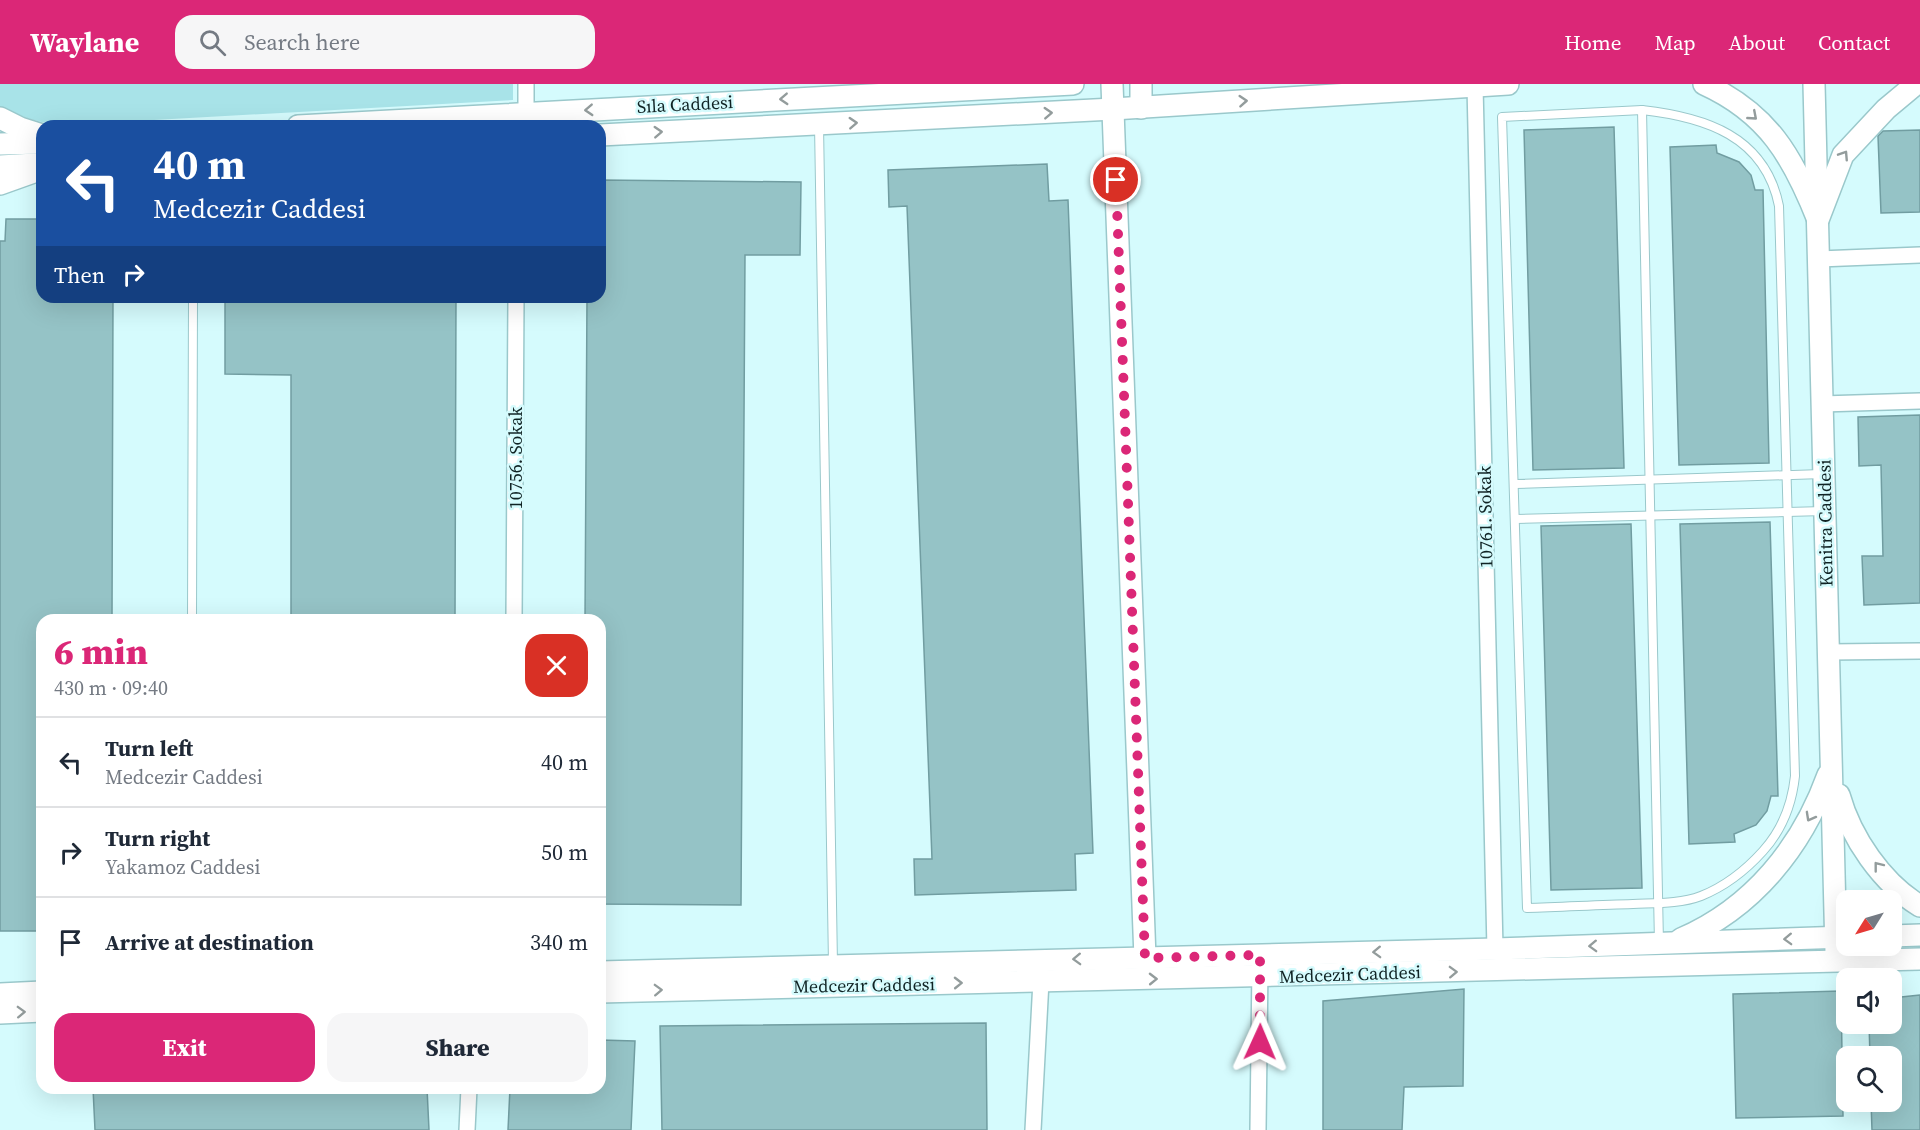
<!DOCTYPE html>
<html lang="en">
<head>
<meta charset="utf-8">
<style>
	:root { --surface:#fff; --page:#f6f6f7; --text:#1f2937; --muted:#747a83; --line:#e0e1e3; --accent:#db2777 }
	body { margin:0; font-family:"Source Serif 4",serif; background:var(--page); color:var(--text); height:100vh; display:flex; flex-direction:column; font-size:22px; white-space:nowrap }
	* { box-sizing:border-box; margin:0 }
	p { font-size:20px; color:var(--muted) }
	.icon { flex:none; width:33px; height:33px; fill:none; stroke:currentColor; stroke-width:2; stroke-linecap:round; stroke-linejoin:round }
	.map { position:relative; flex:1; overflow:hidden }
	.details { position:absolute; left:36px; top:530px; width:570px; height:480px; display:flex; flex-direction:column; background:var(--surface); border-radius:18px; box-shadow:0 6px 24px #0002 }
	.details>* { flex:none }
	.top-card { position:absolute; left:36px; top:36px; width:570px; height:183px; border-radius:18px; box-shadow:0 6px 24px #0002; background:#1a4fa0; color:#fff; overflow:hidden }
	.needle { width:39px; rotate:233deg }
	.fabs { position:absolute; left:1836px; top:806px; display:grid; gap:12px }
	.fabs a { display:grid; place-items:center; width:66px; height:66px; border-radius:12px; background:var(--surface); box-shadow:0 6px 24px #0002; font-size:30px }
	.pin { position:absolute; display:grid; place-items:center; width:51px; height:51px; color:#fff; margin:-26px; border:3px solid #fff; border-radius:50%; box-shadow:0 2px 6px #0007 }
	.me { position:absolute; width:66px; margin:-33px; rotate:1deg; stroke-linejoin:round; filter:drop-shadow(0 0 4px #0008) }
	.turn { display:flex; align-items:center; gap:21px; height:126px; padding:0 18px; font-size:27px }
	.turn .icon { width:78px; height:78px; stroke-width:2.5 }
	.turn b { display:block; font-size:42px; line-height:51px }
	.then { display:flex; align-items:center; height:57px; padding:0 18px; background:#0003; gap:12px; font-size:22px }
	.round { display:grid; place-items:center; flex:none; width:63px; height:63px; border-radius:18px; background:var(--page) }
	.overview { display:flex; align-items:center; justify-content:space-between; height:102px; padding:0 18px }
	h1 { font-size:36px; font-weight:800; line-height:45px; color:var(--accent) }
	.primary-button { display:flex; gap:12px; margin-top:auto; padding:12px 18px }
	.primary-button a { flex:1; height:69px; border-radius:18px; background:var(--accent); color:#fff; font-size:24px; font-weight:800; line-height:69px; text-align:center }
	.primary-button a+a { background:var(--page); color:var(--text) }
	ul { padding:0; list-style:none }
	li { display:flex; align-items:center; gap:18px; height:90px; padding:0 18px; border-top:2px solid var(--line) }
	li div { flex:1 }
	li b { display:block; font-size:22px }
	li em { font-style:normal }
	header { display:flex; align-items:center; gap:36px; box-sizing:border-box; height:84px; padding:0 30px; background:var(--accent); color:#fff }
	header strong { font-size:28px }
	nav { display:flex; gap:33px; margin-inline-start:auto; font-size:21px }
	.search { width:420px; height:54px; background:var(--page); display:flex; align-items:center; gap:15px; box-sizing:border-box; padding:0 21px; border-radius:18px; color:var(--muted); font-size:22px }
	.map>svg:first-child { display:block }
	.green { fill:#a8e3e8 }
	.building { fill:#95c3c6; stroke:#719da1; stroke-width:1.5 }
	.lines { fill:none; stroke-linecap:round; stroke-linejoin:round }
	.lane-casing { stroke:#9ac8cb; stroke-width:10 }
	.street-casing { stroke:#9ac8cb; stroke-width:18 }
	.secondary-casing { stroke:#9ac8cb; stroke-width:24 }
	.lane { stroke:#fff; stroke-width:8 }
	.street { stroke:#fff; stroke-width:15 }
	.secondary { stroke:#fff; stroke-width:21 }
	.oneway { stroke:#939c9c }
	.route { stroke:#db2777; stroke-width:10; stroke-dasharray:0 18 }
	.labels { text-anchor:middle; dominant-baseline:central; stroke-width:5; stroke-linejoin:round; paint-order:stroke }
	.street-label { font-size:18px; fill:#102324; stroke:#d5fbfd }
</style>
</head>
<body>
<header>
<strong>Waylane</strong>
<div class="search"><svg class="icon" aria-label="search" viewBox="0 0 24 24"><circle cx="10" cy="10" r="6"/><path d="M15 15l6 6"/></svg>Search here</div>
<nav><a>Home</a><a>Map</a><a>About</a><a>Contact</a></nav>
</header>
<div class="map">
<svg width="1920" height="1046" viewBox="0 0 1920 1046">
	<rect width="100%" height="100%" fill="#d5fbfd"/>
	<path class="green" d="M 0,0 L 513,0 L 513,16 L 65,41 C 41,40 22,33 0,23 Z"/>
	<g class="building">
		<path d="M 1614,43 L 1624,384 L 1533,386 L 1524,46 Z"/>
		<path d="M 1920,46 L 1920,128 L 1881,129 L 1878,52 L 1883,47 Z"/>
		<path d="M 1716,61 L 1717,69 L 1739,78 L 1751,91 L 1755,106 L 1763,106 L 1769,379 L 1679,381 L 1670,63 Z"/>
		<path d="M 1047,80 L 1049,117 L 1068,116 L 1093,769 L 1075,770 L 1076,806 L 915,811 L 914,775 L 932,775 L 907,122 L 889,123 L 888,86 Z"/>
		<path d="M 600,96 L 801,98 L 800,171 L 745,171 L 741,821 L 600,820 L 600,536 L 585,536 L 587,213 L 600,213 Z"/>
		<path d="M 6,135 L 42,135 L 42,213 L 113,213 L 112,536 L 42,536 L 42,847 L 0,847 L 0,157 L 5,157 Z"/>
		<path d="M 225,213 L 456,213 L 455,536 L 291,536 L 291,291 L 225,290 Z"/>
		<path d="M 1920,331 L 1920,519 L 1864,521 L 1862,472 L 1883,472 L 1881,381 L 1859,382 L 1858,333 Z"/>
		<path d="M 1770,438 L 1778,712 L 1771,712 L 1767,727 L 1756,741 L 1734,750 L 1735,758 L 1689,760 L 1680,440 Z"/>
		<path d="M 1631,440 L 1642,804 L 1551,806 L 1541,442 Z"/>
		<path d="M 1464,905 L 1463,1002 L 1404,1003 L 1402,1046 L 1323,1046 L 1323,917 Z"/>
		<path d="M 1841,907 L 1843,1032 L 1736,1034 L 1733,910 Z"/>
		<path d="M 1920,911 L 1920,1046 L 1872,1046 L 1871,1017 L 1892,1017 L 1892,972 L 1870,972 L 1869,939 L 1892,939 L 1892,914 Z"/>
		<path d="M 986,939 L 987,1046 L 662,1046 L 660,942 Z"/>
		<path d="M 600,956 L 635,957 L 631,1046 L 508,1046 L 510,1004 L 600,1004 Z"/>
		<path d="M 93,1004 L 427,1004 L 429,1046 L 95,1046 Z"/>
	</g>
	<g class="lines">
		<defs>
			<g id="lane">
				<path d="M 1642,26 C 1705,33 1765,52 1779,122 L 1795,692 C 1792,720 1782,746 1763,767 C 1745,787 1726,802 1701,812 C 1680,820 1655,819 1633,820 C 1597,821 1562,823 1527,824 L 1502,33 Z"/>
				<path d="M 1642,26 L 1659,859"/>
				<path d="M 819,41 L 833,880"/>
				<path d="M 1515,400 L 1822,390"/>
				<path d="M 1516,435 L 1824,427"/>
				<path d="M 192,536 L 193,213"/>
			</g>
			<g id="street">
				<path d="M 526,0 L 526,29"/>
				<path d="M 1475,2 L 1495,865"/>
				<path d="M 1819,175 L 1920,171"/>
				<path d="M 1822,320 L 1920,317"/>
				<path d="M 514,536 L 516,213"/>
				<path d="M 1829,568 L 1920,567"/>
				<path d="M 467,1046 L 469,1004"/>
				<path d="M 1033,1046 L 1041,897"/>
				<path d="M 1258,1046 L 1260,881"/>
			</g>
			<g id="secondary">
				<path d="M 1112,0 L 1145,874"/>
				<path d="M 1141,0 L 1141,24"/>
				<path d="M 1704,0 C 1768,29 1793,73 1818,136 L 1843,71 L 1886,25 L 1916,0"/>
				<path d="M 1814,0 L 1836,868"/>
				<path d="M 0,34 L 20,44 L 42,51"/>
				<path d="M 298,42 L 1073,0"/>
				<path d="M 600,51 L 1113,25 L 1508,0"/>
				<path d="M 0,60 L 42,59"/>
				<path d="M 0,82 L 35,80"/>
				<path d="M 0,100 L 42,85"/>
				<path d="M 1839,711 C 1851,754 1882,799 1920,822"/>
				<path d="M 1892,852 L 1920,851"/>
				<path d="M 1681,855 C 1753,824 1802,763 1828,691"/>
				<path d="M 600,888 L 1495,865 L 1846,853"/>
				<path d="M 600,908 L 1920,875"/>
				<path d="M 0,910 L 42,908"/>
				<path d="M 0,929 L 42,927"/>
			</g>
		</defs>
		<use href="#lane" class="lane-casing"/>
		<use href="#street" class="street-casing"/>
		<use href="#secondary" class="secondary-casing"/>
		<use href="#lane" class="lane"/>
		<use href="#street" class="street"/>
		<use href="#secondary" class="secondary"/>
	</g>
	<defs><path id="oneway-chevron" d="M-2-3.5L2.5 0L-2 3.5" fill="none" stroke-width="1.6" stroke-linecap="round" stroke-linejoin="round" transform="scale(1.5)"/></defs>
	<g class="oneway">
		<use href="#oneway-chevron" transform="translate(784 15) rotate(177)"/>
		<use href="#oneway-chevron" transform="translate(1243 17) rotate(-4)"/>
		<use href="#oneway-chevron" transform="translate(589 26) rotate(177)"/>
		<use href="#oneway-chevron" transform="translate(1048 29) rotate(-3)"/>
		<use href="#oneway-chevron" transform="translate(1753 32) rotate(41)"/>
		<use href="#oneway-chevron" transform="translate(853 39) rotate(-3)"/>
		<use href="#oneway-chevron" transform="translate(658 48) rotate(-3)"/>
		<use href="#oneway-chevron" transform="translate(1844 71) rotate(-57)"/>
		<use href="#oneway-chevron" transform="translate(1810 733) rotate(119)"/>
		<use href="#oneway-chevron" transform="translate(1878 782) rotate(-128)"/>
		<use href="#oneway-chevron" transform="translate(1788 855) rotate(178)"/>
		<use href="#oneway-chevron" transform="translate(1593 862) rotate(178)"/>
		<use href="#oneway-chevron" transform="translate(1377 868) rotate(178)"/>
		<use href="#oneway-chevron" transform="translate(1077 875) rotate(178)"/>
		<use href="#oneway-chevron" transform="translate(1453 888) rotate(-2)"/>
		<use href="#oneway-chevron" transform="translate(1153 895) rotate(-1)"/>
		<use href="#oneway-chevron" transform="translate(958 899) rotate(-1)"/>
		<use href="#oneway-chevron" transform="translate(658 906) rotate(-2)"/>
		<use href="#oneway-chevron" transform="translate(21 928) rotate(-2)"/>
	</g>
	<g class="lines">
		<path class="route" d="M 1116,96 L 1145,874 L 1260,871 L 1260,958"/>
	</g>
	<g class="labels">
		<g class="street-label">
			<text transform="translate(685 20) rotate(-3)">Sıla Caddesi</text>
			<text transform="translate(515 374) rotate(-90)">10756. Sokak</text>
			<text transform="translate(1485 433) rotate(-91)">10761. Sokak</text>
			<text transform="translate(1825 439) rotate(-91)">Kenitra Caddesi</text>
			<text transform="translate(1350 890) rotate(-2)">Medcezir Caddesi</text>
			<text transform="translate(864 901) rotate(-1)">Medcezir Caddesi</text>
		</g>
	</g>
</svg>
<div class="fabs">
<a><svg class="needle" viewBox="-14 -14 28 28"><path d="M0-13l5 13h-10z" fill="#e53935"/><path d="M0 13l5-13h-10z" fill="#747a83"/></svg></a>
<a><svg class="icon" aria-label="sound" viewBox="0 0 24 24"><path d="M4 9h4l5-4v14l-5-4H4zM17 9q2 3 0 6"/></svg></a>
<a><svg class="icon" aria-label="search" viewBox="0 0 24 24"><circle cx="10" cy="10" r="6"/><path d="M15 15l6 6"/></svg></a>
</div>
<div class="pin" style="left:1116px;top:96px;background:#d93025"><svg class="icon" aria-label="arrive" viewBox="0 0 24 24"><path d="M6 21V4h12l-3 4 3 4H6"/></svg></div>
<svg class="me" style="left:1260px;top:958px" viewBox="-20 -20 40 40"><path d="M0-17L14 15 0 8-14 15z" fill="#db2777" stroke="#fff" stroke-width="4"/></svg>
<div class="top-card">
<div class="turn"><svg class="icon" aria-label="left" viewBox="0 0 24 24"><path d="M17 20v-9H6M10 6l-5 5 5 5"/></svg><div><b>40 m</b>Medcezir Caddesi</div></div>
<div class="then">Then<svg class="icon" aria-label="right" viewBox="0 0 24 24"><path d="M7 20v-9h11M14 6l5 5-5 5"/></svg></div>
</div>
<section class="details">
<div class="overview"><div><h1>6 min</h1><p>430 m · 09:40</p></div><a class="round" style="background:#d93025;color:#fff"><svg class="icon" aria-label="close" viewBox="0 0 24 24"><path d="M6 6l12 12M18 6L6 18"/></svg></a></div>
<ul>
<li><svg class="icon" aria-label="left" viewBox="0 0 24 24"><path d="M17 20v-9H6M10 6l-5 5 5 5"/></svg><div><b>Turn left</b><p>Medcezir Caddesi</p></div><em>40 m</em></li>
<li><svg class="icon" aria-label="right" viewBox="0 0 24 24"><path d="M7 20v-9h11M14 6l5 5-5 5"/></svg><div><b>Turn right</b><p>Yakamoz Caddesi</p></div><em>50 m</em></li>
<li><svg class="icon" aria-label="arrive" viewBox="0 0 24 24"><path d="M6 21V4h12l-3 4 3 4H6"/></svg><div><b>Arrive at destination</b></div><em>340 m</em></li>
</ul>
<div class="primary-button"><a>Exit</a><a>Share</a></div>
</section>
</div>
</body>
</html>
